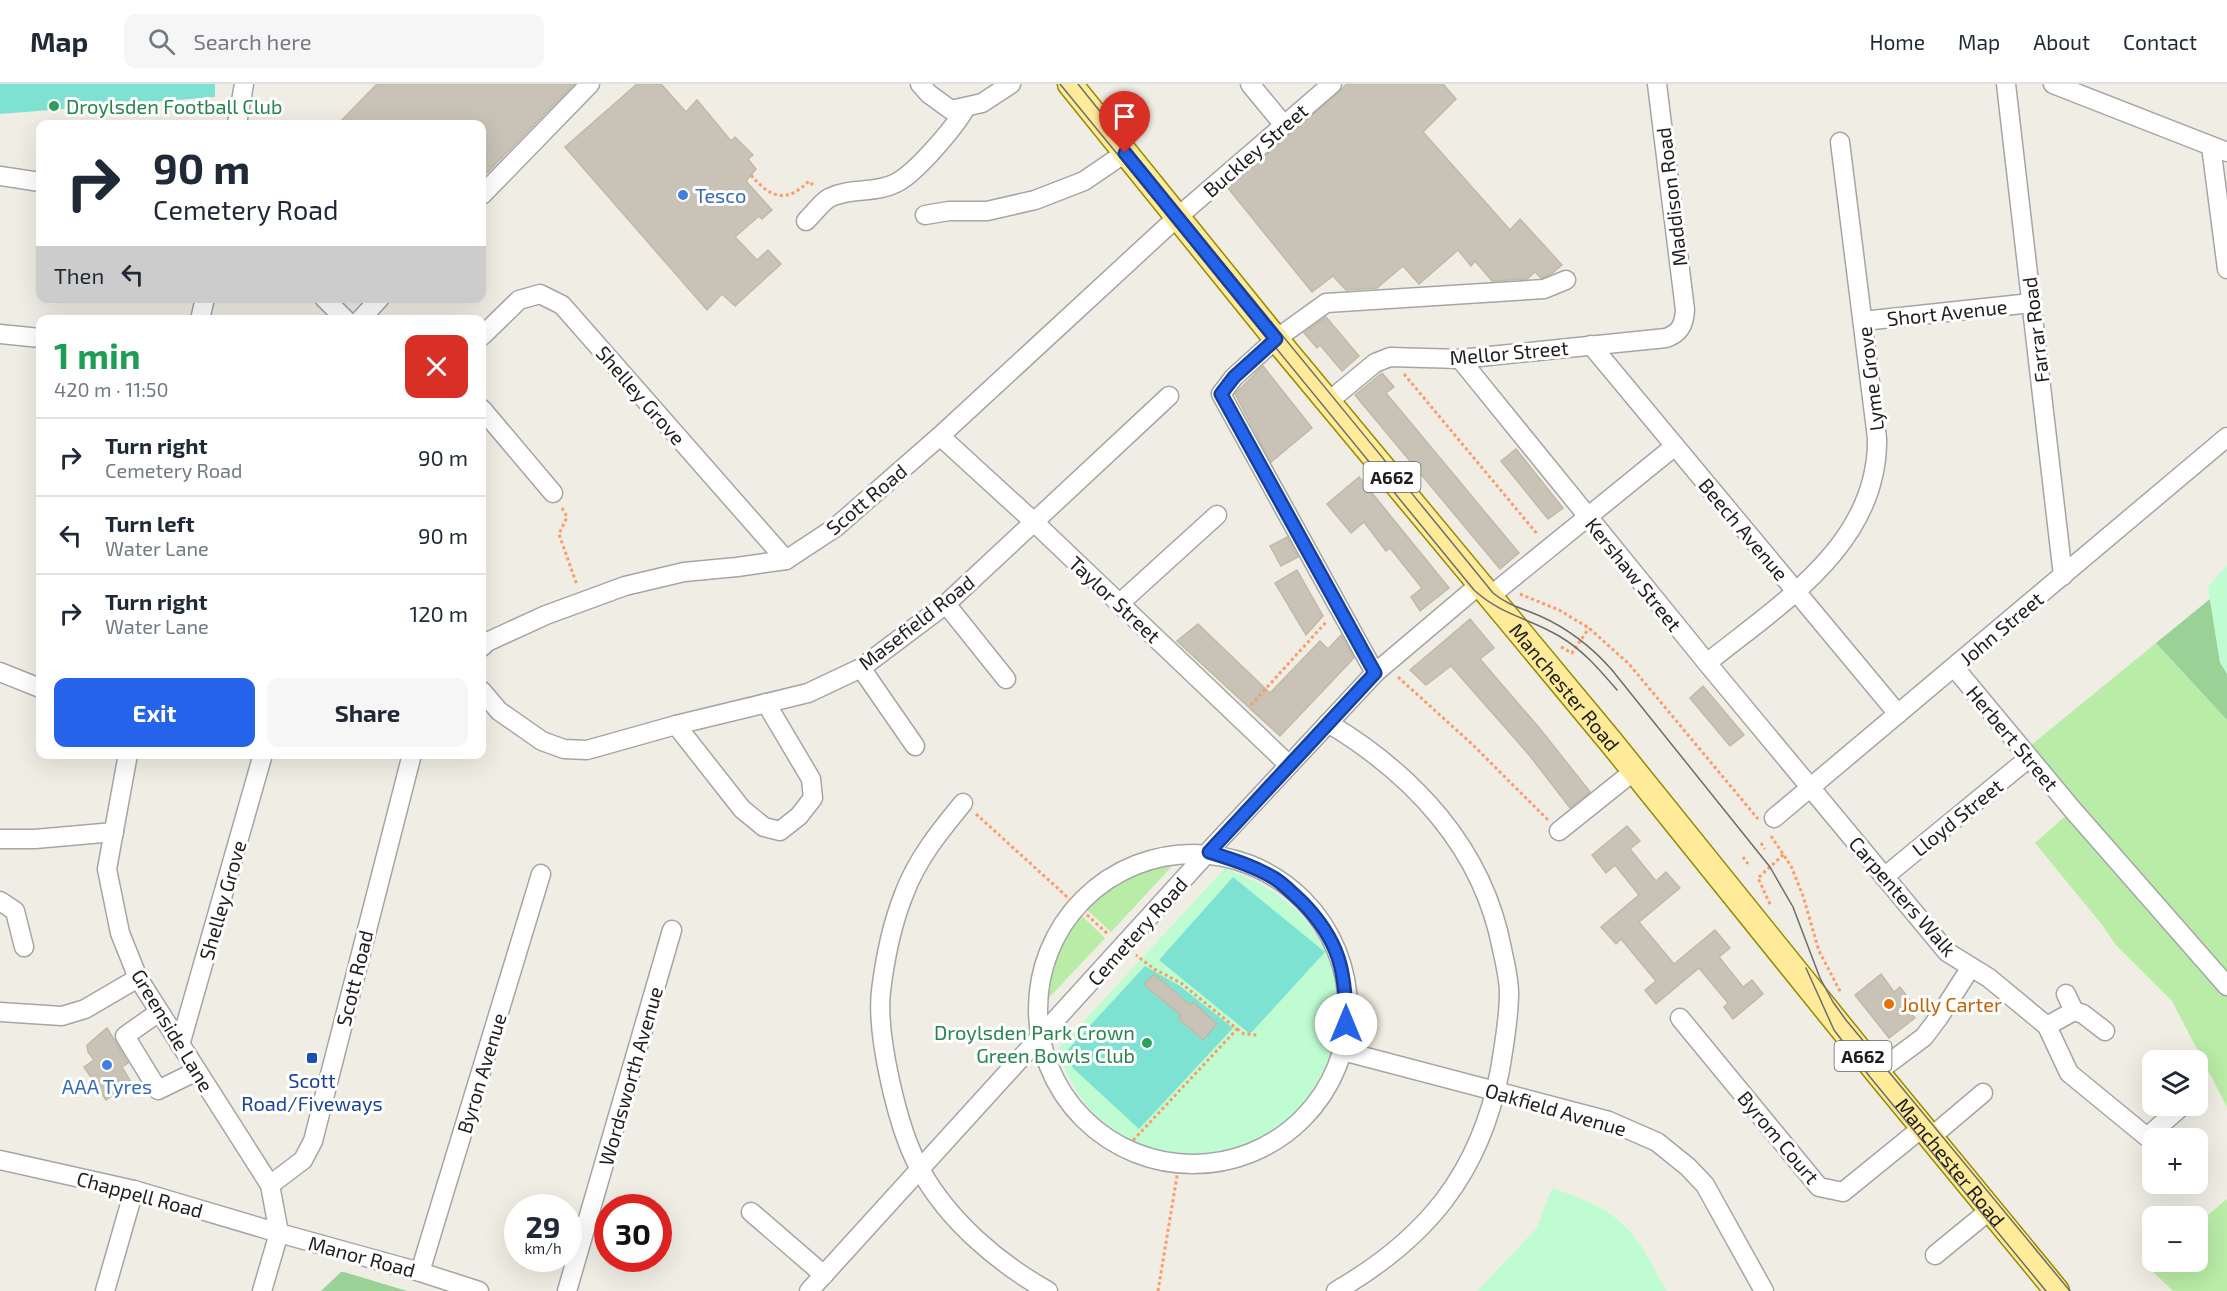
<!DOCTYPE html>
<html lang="en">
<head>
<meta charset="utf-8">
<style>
	:root { --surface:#fff; --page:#f6f6f7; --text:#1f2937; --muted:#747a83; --line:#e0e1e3; --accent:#2563eb }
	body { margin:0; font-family:"Exo 2",sans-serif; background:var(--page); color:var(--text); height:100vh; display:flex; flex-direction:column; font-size:22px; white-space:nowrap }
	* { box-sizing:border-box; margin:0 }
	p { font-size:20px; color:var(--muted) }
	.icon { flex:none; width:33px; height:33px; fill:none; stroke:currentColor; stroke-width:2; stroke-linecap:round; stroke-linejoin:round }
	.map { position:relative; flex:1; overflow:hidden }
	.details { position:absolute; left:36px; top:231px; width:450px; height:444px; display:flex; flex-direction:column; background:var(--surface); border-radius:12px; box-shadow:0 6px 24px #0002 }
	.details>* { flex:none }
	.top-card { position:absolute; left:36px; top:36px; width:450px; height:183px; border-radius:12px; box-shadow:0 6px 24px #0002; background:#fff; color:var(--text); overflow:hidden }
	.controls { position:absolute; left:2142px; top:966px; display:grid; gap:12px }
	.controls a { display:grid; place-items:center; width:66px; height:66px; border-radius:12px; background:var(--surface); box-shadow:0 6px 24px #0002; font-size:30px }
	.speed { position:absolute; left:504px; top:1110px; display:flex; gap:12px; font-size:30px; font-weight:700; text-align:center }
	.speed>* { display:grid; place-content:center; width:78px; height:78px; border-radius:50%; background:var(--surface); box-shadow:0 6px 24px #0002; line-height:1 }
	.speed small { font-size:15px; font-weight:400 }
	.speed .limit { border:9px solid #d22; background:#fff; color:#111 }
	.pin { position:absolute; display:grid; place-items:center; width:51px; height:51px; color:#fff; margin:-62px -26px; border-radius:50% 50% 50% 0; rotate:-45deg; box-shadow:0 0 6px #0007 }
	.pin .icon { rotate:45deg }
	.me { position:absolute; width:66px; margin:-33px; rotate:0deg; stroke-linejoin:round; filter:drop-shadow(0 0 4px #0008) }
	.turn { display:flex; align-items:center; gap:21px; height:126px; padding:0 18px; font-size:27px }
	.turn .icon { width:78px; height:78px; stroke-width:2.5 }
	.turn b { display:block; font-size:42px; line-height:51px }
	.then { display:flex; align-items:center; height:57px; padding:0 18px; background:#0003; gap:12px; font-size:22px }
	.round { display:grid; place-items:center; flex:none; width:63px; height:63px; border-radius:12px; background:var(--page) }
	.summary { display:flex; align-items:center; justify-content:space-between; height:102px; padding:0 18px }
	h1 { font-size:36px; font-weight:700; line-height:45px; color:#1e9e55 }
	.action { display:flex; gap:12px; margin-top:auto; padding:12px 18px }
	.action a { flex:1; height:69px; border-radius:12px; background:var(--accent); color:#fff; font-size:24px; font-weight:700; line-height:69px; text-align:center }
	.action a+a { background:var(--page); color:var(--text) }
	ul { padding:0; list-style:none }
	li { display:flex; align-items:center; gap:18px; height:78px; padding:0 18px; border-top:2px solid var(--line) }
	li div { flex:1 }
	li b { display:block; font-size:22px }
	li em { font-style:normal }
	header { display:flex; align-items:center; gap:36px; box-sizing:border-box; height:84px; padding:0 30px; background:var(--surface); border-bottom:2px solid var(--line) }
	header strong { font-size:28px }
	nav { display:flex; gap:33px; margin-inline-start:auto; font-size:21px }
	.search { width:420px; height:54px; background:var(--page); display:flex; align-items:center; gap:15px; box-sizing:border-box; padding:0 21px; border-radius:12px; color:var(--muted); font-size:22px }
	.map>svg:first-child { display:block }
	.grass { fill:#b9eca7 }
	.forest { fill:#9ad197 }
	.park { fill:#bffcd2 }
	.pitch { fill:#7ee2d3 }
	.building { fill:#c8c2b7; stroke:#c2b9a6; stroke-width:1.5 }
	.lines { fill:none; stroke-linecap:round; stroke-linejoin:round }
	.minor-casing { stroke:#a5a5a5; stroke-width:21 }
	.major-casing { stroke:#998900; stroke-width:27 }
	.path { stroke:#f96; stroke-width:3; stroke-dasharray:3 3; stroke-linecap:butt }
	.minor { stroke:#fff; stroke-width:18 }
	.major { stroke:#ffeb9a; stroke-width:24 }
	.tram { stroke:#6c6c6c; stroke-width:1.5 }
	.route-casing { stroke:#184099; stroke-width:15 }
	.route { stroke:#2563eb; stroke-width:10 }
	.leisure-dot { fill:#2e9e5b; stroke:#fff; stroke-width:2 }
	.shop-dot { fill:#3f7fe0; stroke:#fff; stroke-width:2 }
	.food-dot { fill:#e8710a; stroke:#fff; stroke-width:2 }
	.transit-dot { fill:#1a4fb4; stroke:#fff; stroke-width:2 }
	.labels { text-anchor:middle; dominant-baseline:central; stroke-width:6; stroke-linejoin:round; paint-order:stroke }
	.shield { fill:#fff; stroke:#626262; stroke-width:1.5 }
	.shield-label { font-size:18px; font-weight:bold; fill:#1e1e1e }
	.leisure-label { font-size:20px; fill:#27864d; stroke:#fff; text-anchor:start }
	.street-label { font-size:20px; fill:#1e1e1e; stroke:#fff }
	.shop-label { font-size:20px; fill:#366cbe; stroke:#fff; text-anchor:start }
	.food-label { font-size:20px; fill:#c56008; stroke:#fff; text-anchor:start }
	.transit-label { font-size:20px; fill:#164399; stroke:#fff }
</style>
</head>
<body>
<header>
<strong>Map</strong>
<div class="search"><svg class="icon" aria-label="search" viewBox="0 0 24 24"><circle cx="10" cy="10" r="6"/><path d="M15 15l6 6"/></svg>Search here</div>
<nav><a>Home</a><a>Map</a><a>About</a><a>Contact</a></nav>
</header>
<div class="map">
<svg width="2227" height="1207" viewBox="0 0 2227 1207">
	<rect width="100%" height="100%" fill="#f0eee4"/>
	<g class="grass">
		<path d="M 2156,559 L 2227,636 L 2227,1023 L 2172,917 L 2116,861 L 2103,842 L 2035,759 L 2079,720 L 2030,662 Z"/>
		<path d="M 1175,779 L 1111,848 L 1085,824 C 1109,800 1141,784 1175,779 Z"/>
		<path d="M 1080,830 L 1105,854 L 1044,919 C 1048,886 1060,857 1080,830 Z"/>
		<path d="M 2227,1115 L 2227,1207 L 2173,1207 L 2146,1181 L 2152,1176 L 2152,1178 L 2198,1178 L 2198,1139 Z"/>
	</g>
	<g class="forest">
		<path d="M 2210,515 L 2220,578 L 2227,590 L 2227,636 L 2156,559 Z"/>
		<path d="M 341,1188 L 344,1188 L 407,1207 L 321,1207 Z"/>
	</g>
	<g class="park">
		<path d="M 2227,481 L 2227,590 L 2220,578 L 2208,503 Z"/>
		<path d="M 1225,784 C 1239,790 1254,796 1267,804 C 1318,833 1347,892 1336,951 C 1331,976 1322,1001 1305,1021 C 1263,1068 1187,1086 1129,1057 C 1093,1040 1071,1003 1057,966 Z"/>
		<path d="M 1552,1104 C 1575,1112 1600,1120 1619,1137 C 1641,1154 1653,1184 1667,1207 L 1477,1207 L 1536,1145 Z"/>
	</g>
	<g class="pitch">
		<path d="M 0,0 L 215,0 L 215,13 L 0,30 Z"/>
		<path d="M 1233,793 L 1325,868 L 1250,950 L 1159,876 Z"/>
		<path d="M 1145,882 L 1180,902 L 1233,944 L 1139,1045 L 1061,973 Z"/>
	</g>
	<g class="building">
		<path d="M 377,0 L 574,0 L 482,94 L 482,40 L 338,40 Z"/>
		<path d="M 637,0 L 661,0 L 686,28 L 697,16 L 731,57 L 735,53 L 753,71 L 748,75 L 756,85 L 746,97 L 772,126 L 762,135 L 759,132 L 735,153 L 757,176 L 768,166 L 781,180 L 735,222 L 722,210 L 707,226 L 565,63 Z"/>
		<path d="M 1347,0 L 1443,0 L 1456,15 L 1423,48 L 1510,146 L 1520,135 L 1562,181 L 1551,190 L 1541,194 L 1535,188 L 1527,195 L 1492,197 L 1475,177 L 1471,182 L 1458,166 L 1419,200 L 1403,182 L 1377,204 L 1346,206 L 1333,192 L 1312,208 L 1228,104 Z"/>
		<path d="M 1326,233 L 1359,272 L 1342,287 L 1320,261 L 1317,264 L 1304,249 Z"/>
		<path d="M 1263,282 L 1312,344 L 1271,378 L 1235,310 Z"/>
		<path d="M 1382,289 L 1394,303 L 1386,309 L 1519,469 L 1500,485 L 1355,311 Z"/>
		<path d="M 1516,365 L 1563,424 L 1548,435 L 1501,377 Z"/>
		<path d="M 1359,393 L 1449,504 L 1420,527 L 1411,513 L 1422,504 L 1390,464 L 1386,467 L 1364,438 L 1351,449 L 1327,420 Z"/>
		<path d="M 1287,453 L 1298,473 L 1281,482 L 1270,462 Z"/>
		<path d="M 1297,486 L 1323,532 L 1306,551 L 1275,499 Z"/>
		<path d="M 1470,535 L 1494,564 L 1480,575 L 1541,646 L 1590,708 L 1570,724 L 1530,672 L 1451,582 L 1426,601 L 1410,586 Z"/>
		<path d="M 1198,540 L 1270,609 L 1320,557 L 1328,565 L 1341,551 L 1354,574 L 1280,652 L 1177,557 Z"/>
		<path d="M 1703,602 L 1744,651 L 1730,662 L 1690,614 Z"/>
		<path d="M 1627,742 L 1640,757 L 1630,765 L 1656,797 L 1666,788 L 1680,804 L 1639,838 L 1674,880 L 1715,846 L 1730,864 L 1719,873 L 1743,903 L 1752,896 L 1763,910 L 1733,935 L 1724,923 L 1728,919 L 1699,884 L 1656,920 L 1645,906 L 1656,897 L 1621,855 L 1616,860 L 1601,843 L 1639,811 L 1615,781 L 1606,789 L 1592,771 Z"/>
		<path d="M 1154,890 L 1190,921 L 1193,918 L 1217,940 L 1203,956 L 1178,934 L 1181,931 L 1144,901 Z"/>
		<path d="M 1881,890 L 1894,908 L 1900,903 L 1914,921 L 1908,926 L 1915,934 L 1889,954 L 1855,911 Z"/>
		<path d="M 107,944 L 128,979 L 122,983 L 131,998 L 106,1016 L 84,983 L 94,976 L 88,968 L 87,961 Z"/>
	</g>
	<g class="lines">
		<defs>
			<g id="minor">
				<path d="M 920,0 L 929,10 L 951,26 L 982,19 L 1011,0"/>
				<path d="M 1250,0 L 1283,40"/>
				<path d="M 2006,0 L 2063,492"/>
				<path d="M 2053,0 L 2227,68"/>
				<path d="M 237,40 L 244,0"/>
				<path d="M 2211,62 L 2227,185"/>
				<path d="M 0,92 L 40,98"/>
				<path d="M 482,111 L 590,0"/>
				<path d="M 925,131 L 949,127 L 987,127 L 1035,116 L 1084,97 L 1125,69"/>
				<path d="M 806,137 C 813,130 821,119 829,114 C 850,103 875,110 896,99 C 916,89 954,44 965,25"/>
				<path d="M 324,214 L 346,236"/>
				<path d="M 200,236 L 205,214"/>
				<path d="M 360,236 L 380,214"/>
				<path d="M 1863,237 L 2031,219"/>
				<path d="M 0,250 L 40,254"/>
				<path d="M 482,252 L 519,216 L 540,210 L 562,221 L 786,476"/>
				<path d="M 1591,261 L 1898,630"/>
				<path d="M 1460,275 L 1707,579 L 1947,868 L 1989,894 L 2047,942 L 2069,989 L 2147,1053 L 2182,1022"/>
				<path d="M 1329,317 L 1375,279 L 1390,273 L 1460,275 L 1666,254 C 1680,249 1684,241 1685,226 L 1657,0"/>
				<path d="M 482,325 L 553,409"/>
				<path d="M 940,352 L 1034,438 L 1289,681"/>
				<path d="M 1489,513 L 1675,362"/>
				<path d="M 1120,519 L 1217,431"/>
				<path d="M 946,520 L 1006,595"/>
				<path d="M 482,563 L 487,558 L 546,531 L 625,502 L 684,488 L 737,483 L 786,476 L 836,443 L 940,352 L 1173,137 L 1332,0"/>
				<path d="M 1707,579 C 1780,520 1879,460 1877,354 L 1840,58"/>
				<path d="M 1954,583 L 2072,725 L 2227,902"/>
				<path d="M 861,584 L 915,662"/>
				<path d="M 0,588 L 40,604"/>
				<path d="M 1375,589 L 1221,310 L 1234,293 L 1276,255 L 1326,219 L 1544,205 L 1566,196"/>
				<path d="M 482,607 L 499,627 L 542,657 L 564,665 L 587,666 L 676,641 L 808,609 L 861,584 L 946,520 L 1169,312"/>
				<path d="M 1328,639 C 1413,690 1483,764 1502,865 C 1505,879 1509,895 1509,909 C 1509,935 1504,961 1500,986 C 1480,1090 1426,1155 1336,1207"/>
				<path d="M 676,641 L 742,725 L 764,743 L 780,747 L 799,732 L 813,714 L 811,695 L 766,619"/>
				<path d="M 128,670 L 107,785 L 120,849 L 138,894 L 270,1101 L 279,1149 L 262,1207"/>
				<path d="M 963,719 C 940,747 917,775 904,810 C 892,840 885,874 881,907 C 876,951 898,1048 921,1087 C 949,1137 998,1179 1048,1207"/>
				<path d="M 1774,734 L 2227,353"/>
				<path d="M 1559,747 L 1634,687"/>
				<path d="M 0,755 L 35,755 L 114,748"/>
				<circle cx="1193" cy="925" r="155"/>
				<path d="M 1884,793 L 2029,674"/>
				<path d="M 0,817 L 15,827 L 24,863"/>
				<path d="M 2066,910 L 2074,927"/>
				<path d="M 0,928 L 62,932 L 85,925 L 138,894"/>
				<path d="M 159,928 L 125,952 L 158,1006 L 197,987"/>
				<path d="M 1680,934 L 1819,1103 L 1843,1108 L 1923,1043"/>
				<path d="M 2047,942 L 2074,927 L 2083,930 L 2105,947"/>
				<path d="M 180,961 L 263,670"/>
				<path d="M 1343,967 L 1609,1037 L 1657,1058 L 1688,1083 L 1705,1101 L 1764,1207"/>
				<path d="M 1877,988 L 1924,953 L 1939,933 L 1971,883"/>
				<path d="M 1931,1053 L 1983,1009"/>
				<path d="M 0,1076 L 134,1106 L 279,1149 L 420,1188 L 479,1207"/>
				<path d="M 270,1101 L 303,1076 L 313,1057 L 412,670"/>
				<path d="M 751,1128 L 824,1191"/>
				<path d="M 1935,1171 L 1990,1126"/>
				<path d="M 420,1188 L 541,790"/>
				<path d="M 105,1207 L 134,1106"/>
				<path d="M 567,1207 L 672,846"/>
				<path d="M 809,1207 L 1209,767 L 1375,589 L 1479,501"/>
			</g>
			<g id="major">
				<path id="s1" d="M 1070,0 L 1276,255 L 1611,658 L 1877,988 L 2057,1207"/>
			</g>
		</defs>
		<use href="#minor" class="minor-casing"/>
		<use href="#major" class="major-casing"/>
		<g class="path">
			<path d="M 751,91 C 771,115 787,119 809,97 L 815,103"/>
			<path d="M 1404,290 L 1538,451"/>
			<path d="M 562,424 L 567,433 L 559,450 L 577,501"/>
			<path d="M 1520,510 L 1559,526 L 1589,544 L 1629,580 L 1758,735"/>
			<path d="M 1561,563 L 1572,569 L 1589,544"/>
			<path d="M 1398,593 L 1473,661 L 1548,736"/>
			<path d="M 1251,621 L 1327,537"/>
			<path d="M 976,730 L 1109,851"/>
			<path d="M 1771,752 L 1791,782 L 1803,812 L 1819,867 L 1841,909"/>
			<path d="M 1761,759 L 1765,765"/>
			<path d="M 1743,773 L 1748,780"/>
			<path d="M 1770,820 L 1758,794 L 1784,770"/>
			<path d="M 1237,945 L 1244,950 L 1257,951"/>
			<path d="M 1125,1065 L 1237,945 L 1181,899 L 1154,885 L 1136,871"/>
			<path d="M 1158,1207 L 1179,1080"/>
		</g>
		<use href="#minor" class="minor"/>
		<use href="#major" class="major"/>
		<g class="tram">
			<path d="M 1060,0 L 1474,506 C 1501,531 1529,534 1559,552 C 1583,566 1599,585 1617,606"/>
			<path d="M 1078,0 C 1215,171 1355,339 1493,509 C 1507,521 1524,525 1540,532 C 1569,545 1591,562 1612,586 L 1770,783 L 1793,823 L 1820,894 L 1833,918 L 1846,936 L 2070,1207"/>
			<path d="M 1806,884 L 1834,946 L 1870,993 L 2046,1207"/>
		</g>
	</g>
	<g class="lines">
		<defs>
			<path id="route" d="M 1125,69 L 1276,255 L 1234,293 L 1221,310 L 1375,589 L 1209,768 C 1231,775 1254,782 1274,794 C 1284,800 1293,810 1302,818 C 1340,857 1346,888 1346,940"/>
		</defs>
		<use href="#route" class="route-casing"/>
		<use href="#route" class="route"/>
	</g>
	<g class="leisure-dot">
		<circle cx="54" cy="22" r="6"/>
		<circle cx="1147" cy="959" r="6"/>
	</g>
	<g class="shop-dot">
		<circle cx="683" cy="111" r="6"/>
		<circle cx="107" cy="981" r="6"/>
	</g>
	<circle class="food-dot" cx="1889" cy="920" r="6"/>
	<rect class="transit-dot" x="306" y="968" width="12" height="12" rx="3"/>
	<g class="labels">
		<g class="shield">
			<rect x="1363.5" y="378" width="57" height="30" rx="4.5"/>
			<rect x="1834.5" y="957" width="57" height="30" rx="4.5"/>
		</g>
		<g class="shield-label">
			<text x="1392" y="393">A662</text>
			<text x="1863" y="972">A662</text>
		</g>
		<g class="leisure-label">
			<text x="66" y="22">Droylsden Football Club</text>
			<text x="1135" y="948" text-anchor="end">Droylsden Park Crown<tspan x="1135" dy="23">Green Bowls Club</tspan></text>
		</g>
		<g class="street-label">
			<text transform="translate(1255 66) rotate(-41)">Buckley Street</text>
			<text transform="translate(1671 113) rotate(-97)">Maddison Road</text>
			<text transform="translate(1947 228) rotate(-6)">Short Avenue</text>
			<text transform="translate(2035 246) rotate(-97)">Farrar Road</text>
			<text transform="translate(1509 268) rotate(-5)">Mellor Street</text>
			<text transform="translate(1870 295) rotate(-97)">Lyme Grove</text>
			<text transform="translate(641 311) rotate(49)">Shelley Grove</text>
			<text transform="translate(866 415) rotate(-40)">Scott Road</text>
			<text transform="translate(1744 445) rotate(50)">Beech Avenue</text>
			<text transform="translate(1634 490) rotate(51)">Kershaw Street</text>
			<text transform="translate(1115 515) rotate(43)">Taylor Street</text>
			<text transform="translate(916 538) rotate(-38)">Masefield Road</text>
			<text transform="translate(2001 544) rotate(-40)">John Street</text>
			<text stroke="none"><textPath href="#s1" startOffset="780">Manchester Road</textPath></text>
			<text transform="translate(2013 654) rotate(50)">Herbert Street</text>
			<text transform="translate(1957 733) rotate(-39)">Lloyd Street</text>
			<text transform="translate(1903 812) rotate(49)">Carpenters Walk</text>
			<text transform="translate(222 816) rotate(-74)">Shelley Grove</text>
			<text transform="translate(1137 847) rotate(-48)">Cemetery Road</text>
			<text transform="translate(354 894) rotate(-76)">Scott Road</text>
			<text transform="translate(173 946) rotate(59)">Greenside Lane</text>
			<text transform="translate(481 989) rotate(-73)">Byron Avenue</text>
			<text transform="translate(630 992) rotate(-74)">Wordsworth Avenue</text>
			<text transform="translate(1556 1025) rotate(16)">Oakfield Avenue</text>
			<text transform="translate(1779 1053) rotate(50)">Byrom Court</text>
			<text stroke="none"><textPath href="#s1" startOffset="1392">Manchester Road</textPath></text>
			<text transform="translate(140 1110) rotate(15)">Chappell Road</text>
			<text transform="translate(362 1172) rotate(15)">Manor Road</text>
		</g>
		<g class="shop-label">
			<text x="695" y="111">Tesco</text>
			<text x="107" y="1002" text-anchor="middle">AAA Tyres</text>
		</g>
		<g class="food-label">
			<text x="1901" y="920">Jolly Carter</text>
		</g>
		<g class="transit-label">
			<text x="312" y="996">Scott<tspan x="312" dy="23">Road/Fiveways</tspan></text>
		</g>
	</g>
</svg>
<div class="controls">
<a><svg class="icon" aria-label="layers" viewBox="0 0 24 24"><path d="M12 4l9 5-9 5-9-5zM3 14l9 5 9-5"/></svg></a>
<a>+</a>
<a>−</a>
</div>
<div class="speed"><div>29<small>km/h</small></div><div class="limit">30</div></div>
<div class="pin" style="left:1125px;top:69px;background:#d93025"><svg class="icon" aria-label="arrive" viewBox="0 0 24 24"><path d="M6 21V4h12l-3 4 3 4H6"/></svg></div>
<svg class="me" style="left:1346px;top:940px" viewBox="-20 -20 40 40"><circle r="19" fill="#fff"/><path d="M0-13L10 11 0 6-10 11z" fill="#2563eb"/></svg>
<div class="top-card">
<div class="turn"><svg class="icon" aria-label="right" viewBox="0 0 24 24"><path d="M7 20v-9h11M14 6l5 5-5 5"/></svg><div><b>90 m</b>Cemetery Road</div></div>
<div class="then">Then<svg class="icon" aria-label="left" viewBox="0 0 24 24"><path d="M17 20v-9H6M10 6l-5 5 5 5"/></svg></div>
</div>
<section class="details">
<div class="summary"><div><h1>1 min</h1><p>420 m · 11:50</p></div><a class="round" style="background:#d93025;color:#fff"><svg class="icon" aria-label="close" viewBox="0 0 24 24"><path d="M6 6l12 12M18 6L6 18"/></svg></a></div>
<ul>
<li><svg class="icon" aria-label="right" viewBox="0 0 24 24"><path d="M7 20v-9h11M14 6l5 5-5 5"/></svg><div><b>Turn right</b><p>Cemetery Road</p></div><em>90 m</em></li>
<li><svg class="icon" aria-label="left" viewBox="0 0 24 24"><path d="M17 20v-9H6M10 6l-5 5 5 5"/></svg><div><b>Turn left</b><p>Water Lane</p></div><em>90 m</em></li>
<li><svg class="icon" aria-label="right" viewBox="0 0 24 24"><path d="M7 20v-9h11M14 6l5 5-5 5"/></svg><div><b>Turn right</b><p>Water Lane</p></div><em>120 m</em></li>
</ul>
<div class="action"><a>Exit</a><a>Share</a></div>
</section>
</div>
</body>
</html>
